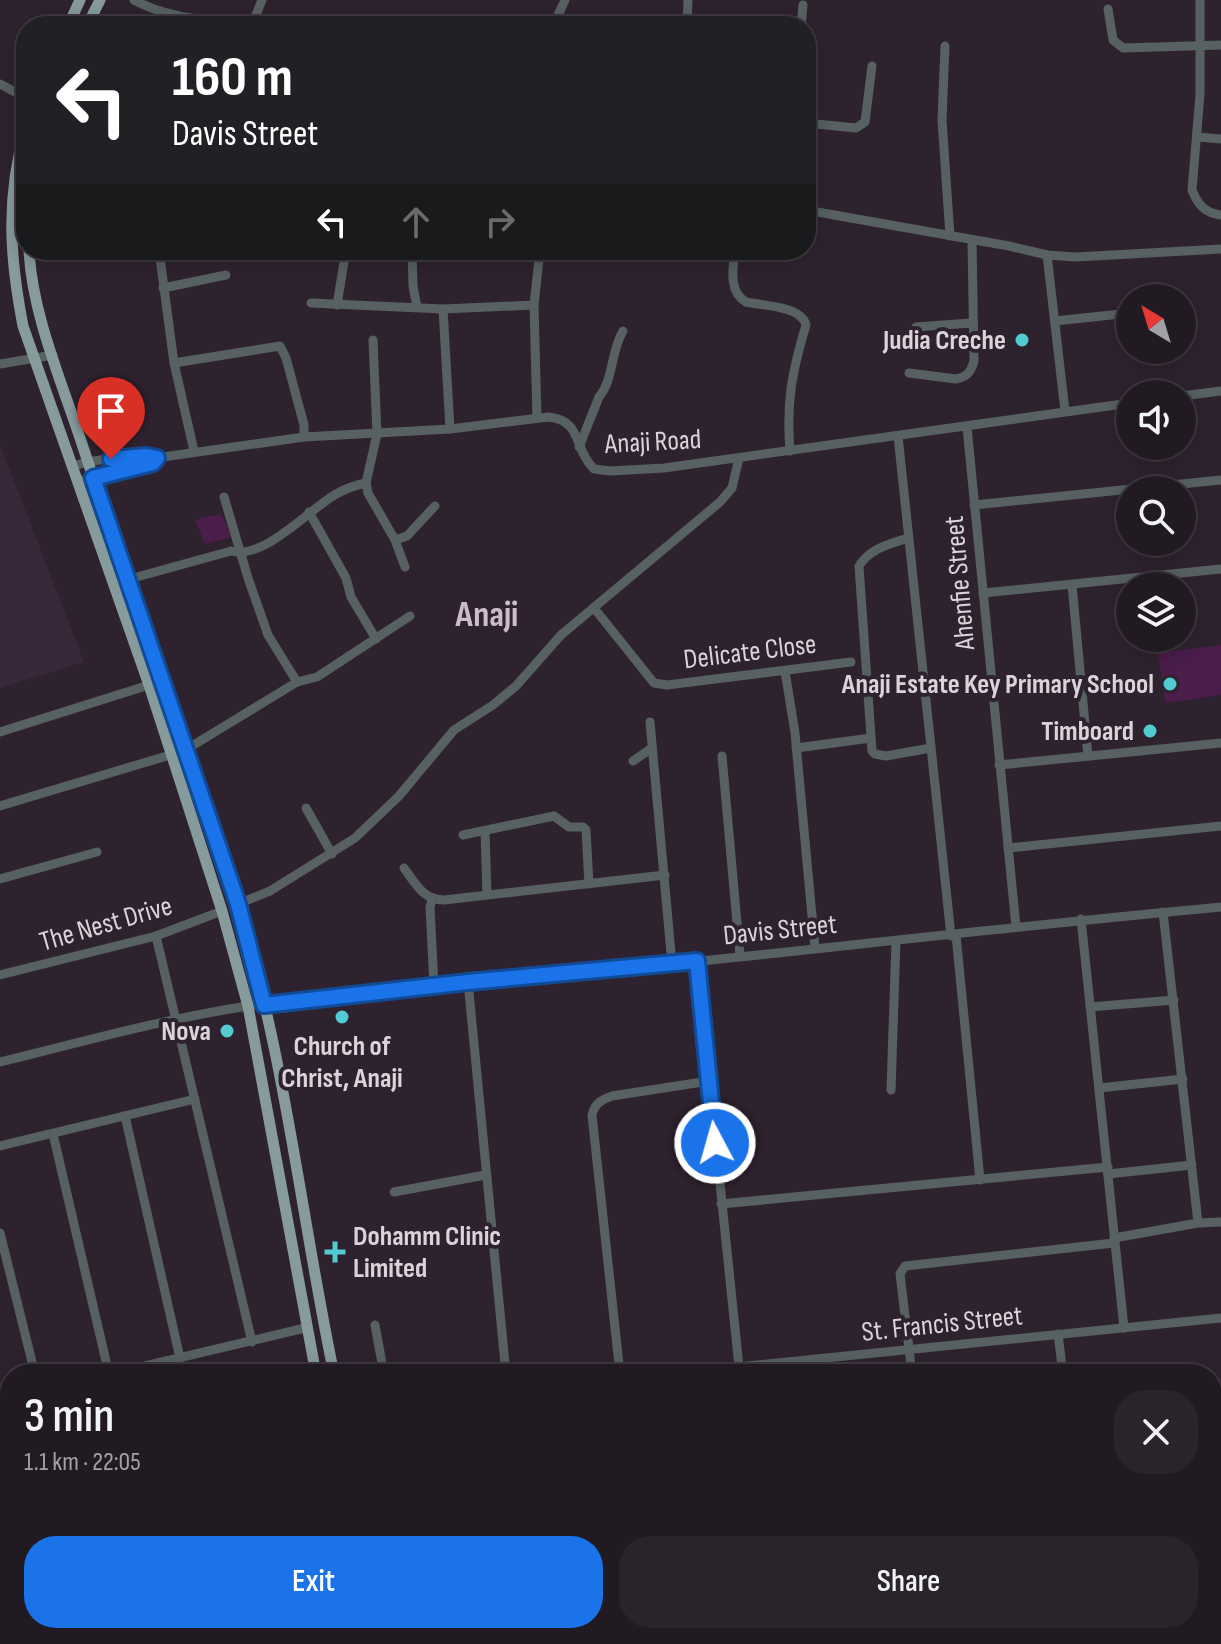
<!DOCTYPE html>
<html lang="en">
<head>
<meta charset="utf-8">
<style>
	:root { --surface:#221a22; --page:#2a232a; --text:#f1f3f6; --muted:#a2a1a5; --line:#3f3840; --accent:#1a73e8 }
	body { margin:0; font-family:"Sofia Sans Condensed",sans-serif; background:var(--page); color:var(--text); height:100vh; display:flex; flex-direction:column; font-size:30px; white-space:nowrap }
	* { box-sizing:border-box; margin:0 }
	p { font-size:26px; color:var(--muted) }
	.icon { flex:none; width:44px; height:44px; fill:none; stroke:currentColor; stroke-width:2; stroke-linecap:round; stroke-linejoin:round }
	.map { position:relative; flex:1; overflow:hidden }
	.side { position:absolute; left:0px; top:1364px; width:1222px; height:280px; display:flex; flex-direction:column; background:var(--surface); border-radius:32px 32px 0 0; box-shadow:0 4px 20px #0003,0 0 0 2px var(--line) }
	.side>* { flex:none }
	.banner { position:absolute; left:16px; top:16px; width:800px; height:244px; border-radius:32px; box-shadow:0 4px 20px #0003,0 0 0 2px var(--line); background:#202124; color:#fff; overflow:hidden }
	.needle { width:52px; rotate:322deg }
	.fabs { position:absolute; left:1116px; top:284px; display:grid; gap:16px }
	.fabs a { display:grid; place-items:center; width:80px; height:80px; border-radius:50%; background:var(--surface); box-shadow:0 4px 20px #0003,0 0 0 2px var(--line); font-size:40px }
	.pin { position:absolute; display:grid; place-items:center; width:68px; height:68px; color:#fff; margin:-82px -34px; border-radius:50% 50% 50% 0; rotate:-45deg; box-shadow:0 0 8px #0007 }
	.pin .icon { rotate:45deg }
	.me { position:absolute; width:88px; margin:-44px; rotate:354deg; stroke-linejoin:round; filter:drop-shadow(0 0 6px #0008) }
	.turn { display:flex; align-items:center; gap:28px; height:168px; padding:0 24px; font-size:36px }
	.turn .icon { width:104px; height:104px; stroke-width:2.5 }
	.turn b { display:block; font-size:56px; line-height:68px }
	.lanes { display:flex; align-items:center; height:76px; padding:0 24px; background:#0003; justify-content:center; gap:40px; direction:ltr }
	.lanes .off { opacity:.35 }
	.round { display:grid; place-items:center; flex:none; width:84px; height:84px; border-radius:32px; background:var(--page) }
	.overview { display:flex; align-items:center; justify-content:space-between; height:136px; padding:0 24px }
	h1 { font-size:48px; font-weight:600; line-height:60px }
	.action { display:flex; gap:16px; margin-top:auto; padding:16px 24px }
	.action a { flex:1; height:92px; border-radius:32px; background:var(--accent); color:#fff; font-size:32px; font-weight:600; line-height:92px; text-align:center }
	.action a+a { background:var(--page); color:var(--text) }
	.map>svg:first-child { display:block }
	.built { fill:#392839 }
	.green { fill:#4a1d4b }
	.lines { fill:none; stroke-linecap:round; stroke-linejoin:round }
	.minor { stroke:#576161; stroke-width:9 }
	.major { stroke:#879b9c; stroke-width:11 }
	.route-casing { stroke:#114b97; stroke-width:20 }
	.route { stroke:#1a73e8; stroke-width:14 }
	.poi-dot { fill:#51ccd3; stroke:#2e222e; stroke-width:3 }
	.labels { text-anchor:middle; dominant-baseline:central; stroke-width:8; stroke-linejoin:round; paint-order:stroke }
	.poi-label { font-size:28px; font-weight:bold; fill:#dbd3da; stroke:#2e222e; text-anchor:end }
	.street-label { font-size:28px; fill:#dbd3da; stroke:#2e222e }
	.district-label { font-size:36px; font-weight:bold; fill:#ccbccc; stroke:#2e222e }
</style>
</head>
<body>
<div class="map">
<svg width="1221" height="1644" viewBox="0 0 1221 1644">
	<rect width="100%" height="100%" fill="#2e222e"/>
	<path class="built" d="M 0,445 L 84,662 L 0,688 Z"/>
	<g class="green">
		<path d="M 221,514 L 232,537 L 205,544 L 195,520 Z"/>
		<path d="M 1221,645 L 1221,695 L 1165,703 L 1158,653 Z"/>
	</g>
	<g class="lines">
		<g class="minor">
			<path d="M 134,0 C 183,27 251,21 304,26"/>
			<path d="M 1200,0 L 1200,94 L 1192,190 C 1198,205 1205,213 1221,215"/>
			<path d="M 1108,9 L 1113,40 L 1123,48 L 1221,45"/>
			<path d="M 252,25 L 262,0"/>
			<path d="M 553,26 L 565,0"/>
			<path d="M 687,26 L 688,0"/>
			<path d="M 801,26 L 803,5"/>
			<path d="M 945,46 L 942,120 L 950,236"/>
			<path d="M 0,84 L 26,98"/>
			<path d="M 806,123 L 856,128 L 865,122 L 872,66"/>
			<path d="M 1198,137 L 1221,139"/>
			<path d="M 806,210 L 1009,246 L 1047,255 L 1076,257 L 1221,249"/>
			<path d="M 159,250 L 174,363 L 194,451"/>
			<path d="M 412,250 L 413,286 L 417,307"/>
			<path d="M 735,250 C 733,268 728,292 746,302 C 764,306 801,306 806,325 C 792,372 786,402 790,451"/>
			<path d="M 1047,255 L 1065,411"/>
			<path d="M 163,288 L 226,275"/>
			<path d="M 311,303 L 443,309 L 534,305"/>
			<path d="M 337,305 L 346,250"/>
			<path d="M 443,309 L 450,429"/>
			<path d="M 1182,315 L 1183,315"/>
			<path d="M 1055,321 L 1130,313"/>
			<path d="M 916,327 L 971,323"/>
			<path d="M 373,340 L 377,434 L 366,483 L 368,493 L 395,540 L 405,567"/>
			<path d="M 174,363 L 280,346 L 286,358 L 304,425 L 304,437"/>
			<path d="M 0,364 L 53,355"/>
			<path d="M 909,373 L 956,379 C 967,377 971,372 974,361 L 972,241"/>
			<path d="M 1182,396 L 1221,391"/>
			<path d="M 537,418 L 534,305 L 540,250"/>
			<path d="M 967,427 L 1016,927"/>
			<path d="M 898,436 L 951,936"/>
			<path d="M 579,447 L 599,397 C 614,379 610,353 623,331"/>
			<path d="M 73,466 C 102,457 133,456 163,457 L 304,437 L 450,429 L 548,417 C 583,420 573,449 594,469 L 610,471 L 664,468 L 1130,403"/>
			<path d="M 79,481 L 153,463 L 157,458"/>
			<path d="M 224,497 L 248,578 L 268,635 L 297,682"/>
			<path d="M 974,505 L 1221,480"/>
			<path d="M 309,512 L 346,578 L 351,597 L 376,639"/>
			<path d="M 908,538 C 890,544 870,548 859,566 L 872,751 L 875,754 L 886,756 L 931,748"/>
			<path d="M 395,540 L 407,536 L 435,506"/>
			<path d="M 126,580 L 231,551 C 264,560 307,511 336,494 C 345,489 355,485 366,483"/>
			<path d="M 1072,585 L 1088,756"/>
			<path d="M 983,593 L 1221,569"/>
			<path d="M 594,608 L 654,683 L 667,685 L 851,662"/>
			<path d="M 785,671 L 795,733 L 815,948"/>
			<path d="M 650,722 L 672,964"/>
			<path d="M 0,732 L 149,685"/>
			<path d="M 796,748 L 871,738"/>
			<path d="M 187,749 L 297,682 L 317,677 L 410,616"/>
			<path d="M 722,756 L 740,956"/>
			<path d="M 633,761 L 652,748"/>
			<path d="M 999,765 L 1221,743"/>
			<path d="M 0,806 L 170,755"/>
			<path d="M 306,808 L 332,854"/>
			<path d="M 485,831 L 487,895"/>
			<path d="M 463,835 L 554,816 L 569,827 L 583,827 L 586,830 L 589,884"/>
			<path d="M 1008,848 L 1221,826"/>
			<path d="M 404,868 C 416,884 423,900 444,900 L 665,875"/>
			<path d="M 0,879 L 97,852"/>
			<path d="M 432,900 L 430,907 L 434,986"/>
			<path d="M 238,904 L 270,891 L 355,838 L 399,796 L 454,730 L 493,705 L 516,686 L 561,635 L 720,502 L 732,488 L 739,458"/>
			<path d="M 1163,912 L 1198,1223"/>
			<path d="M 1081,919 L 1124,1328"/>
			<path d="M 956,935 L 980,1180"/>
			<path d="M 156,936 L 252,1342"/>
			<path d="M 697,961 L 739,1367"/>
			<path d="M 0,975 L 156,936 L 222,911"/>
			<path d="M 468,982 L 506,1374"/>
			<path d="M 1090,1007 L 1174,1000"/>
			<path d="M 0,1062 C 82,1042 164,1019 248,1006 C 389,986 531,979 673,964 C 856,945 1038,924 1221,907"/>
			<path d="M 1099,1088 L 1183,1079"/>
			<path d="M 891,1090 L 896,941"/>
			<path d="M 125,1116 L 180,1358"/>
			<path d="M 53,1134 L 109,1374"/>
			<path d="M 0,1146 L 195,1099"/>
			<path d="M 1108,1174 L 1192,1165"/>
			<path d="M 394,1192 L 485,1175"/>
			<path d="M 721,1204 L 1108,1167"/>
			<path d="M 0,1233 L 35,1374"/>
			<path d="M 1114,1238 L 1198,1223 L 1221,1222"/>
			<path d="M 375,1325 L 384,1374"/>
			<path d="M 1058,1334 L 1063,1374"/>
			<path d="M 111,1374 L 305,1328"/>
			<path d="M 620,1374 L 592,1115 C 595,1103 601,1100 612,1096 L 709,1081"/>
			<path d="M 669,1374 L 1221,1318"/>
			<path d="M 912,1374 L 900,1274 L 905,1266 L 1114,1243"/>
			<path d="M 0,1401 L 10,1398"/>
			<path d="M 1212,1410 L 1221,1410"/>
			<path d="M 0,1477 L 10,1473"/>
			<path d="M 1212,1492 L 1221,1491"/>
			<path d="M 1212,1538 L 1221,1537"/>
			<path d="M 1212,1603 L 1221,1602"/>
			<path d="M 113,1634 L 116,1644"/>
			<path d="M 181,1634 L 184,1644"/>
			<path d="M 951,1642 L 1000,1643 L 1042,1634"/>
			<path d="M 224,1644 L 284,1634"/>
			<path d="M 627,1644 L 644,1634"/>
			<path d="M 712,1644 L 754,1634"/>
		</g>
		<g class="major">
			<path d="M 68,26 L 80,0"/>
			<path d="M 87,26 L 100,0"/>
			<path d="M 26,125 C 6,197 9,254 23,326 L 149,685 L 222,911 L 248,1006 L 316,1374"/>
			<path d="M 29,250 C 32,315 63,385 83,447 C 133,599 188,748 236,900 C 285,1053 301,1217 334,1374"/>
			<path d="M 361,1634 L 363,1644"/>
			<path d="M 381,1634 L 383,1644"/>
		</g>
	</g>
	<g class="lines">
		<defs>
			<path id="route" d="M 111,459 L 147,456 L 157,458 L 153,463 L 93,478 L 238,904 L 264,1005 L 468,982 L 697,961 L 715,1143"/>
		</defs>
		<use href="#route" class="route-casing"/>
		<use href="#route" class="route"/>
	</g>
	<g class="poi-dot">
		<circle cx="1022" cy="340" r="8"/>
		<circle cx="1170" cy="684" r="8"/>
		<circle cx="1150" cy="731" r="8"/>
		<circle cx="342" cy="1017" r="8"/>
		<circle cx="227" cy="1031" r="8"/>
		<path d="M331 1240h8v8h8v8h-8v8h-8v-8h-8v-8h8z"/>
	</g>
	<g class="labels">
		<g class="poi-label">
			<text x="1006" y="340">Judia Creche</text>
			<text x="1154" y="684">Anaji Estate Key Primary School</text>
			<text x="1134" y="731">Timboard</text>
			<text x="211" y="1031">Nova</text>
			<text x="342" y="1046" text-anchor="middle">Church of<tspan x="342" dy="32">Christ, Anaji</tspan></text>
			<text x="353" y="1236" text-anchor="start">Dohamm Clinic<tspan x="353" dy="32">Limited</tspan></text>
		</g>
		<g class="street-label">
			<text transform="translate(653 442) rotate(-3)">Anaji Road</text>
			<text transform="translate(960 583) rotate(-95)">Ahenfie Street</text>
			<text transform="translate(750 652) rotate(-7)">Delicate Close</text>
			<text transform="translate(106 924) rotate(-16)">The Nest Drive</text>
			<text transform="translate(780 930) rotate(-6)">Davis Street</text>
			<text transform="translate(942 1324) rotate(-6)">St. Francis Street</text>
		</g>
		<g class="district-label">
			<text x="487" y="615">Anaji</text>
		</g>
	</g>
</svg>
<div class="fabs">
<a><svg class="needle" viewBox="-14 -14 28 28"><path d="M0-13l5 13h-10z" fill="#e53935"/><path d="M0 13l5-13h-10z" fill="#a2a1a5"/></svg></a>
<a><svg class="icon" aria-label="sound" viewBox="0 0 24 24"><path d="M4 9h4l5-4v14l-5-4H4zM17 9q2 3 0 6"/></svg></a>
<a><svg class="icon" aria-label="search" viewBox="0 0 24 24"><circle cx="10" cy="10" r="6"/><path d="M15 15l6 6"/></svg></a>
<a><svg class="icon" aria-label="layers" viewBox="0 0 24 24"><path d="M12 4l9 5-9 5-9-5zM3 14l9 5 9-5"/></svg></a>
</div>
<div class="pin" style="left:111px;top:459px;background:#d93025"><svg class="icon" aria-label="arrive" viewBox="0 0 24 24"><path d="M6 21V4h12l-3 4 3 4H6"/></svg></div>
<svg class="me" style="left:715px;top:1143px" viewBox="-20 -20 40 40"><circle r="17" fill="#1a73e8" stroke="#fff" stroke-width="3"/><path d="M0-11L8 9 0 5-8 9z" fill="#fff"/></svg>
<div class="banner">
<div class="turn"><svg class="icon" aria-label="left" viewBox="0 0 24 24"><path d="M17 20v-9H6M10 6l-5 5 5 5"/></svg><div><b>160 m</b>Davis Street</div></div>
<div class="lanes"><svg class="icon" aria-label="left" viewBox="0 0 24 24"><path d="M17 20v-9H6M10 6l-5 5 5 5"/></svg><svg class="icon off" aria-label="ahead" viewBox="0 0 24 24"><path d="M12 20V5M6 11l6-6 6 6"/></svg><svg class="icon off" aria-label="right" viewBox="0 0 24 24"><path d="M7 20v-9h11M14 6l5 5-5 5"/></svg></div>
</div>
<section class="side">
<div class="overview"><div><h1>3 min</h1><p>1.1 km · 22:05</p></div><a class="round"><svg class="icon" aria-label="close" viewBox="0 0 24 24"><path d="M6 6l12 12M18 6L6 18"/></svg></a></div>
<div class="action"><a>Exit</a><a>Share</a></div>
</section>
</div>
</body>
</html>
